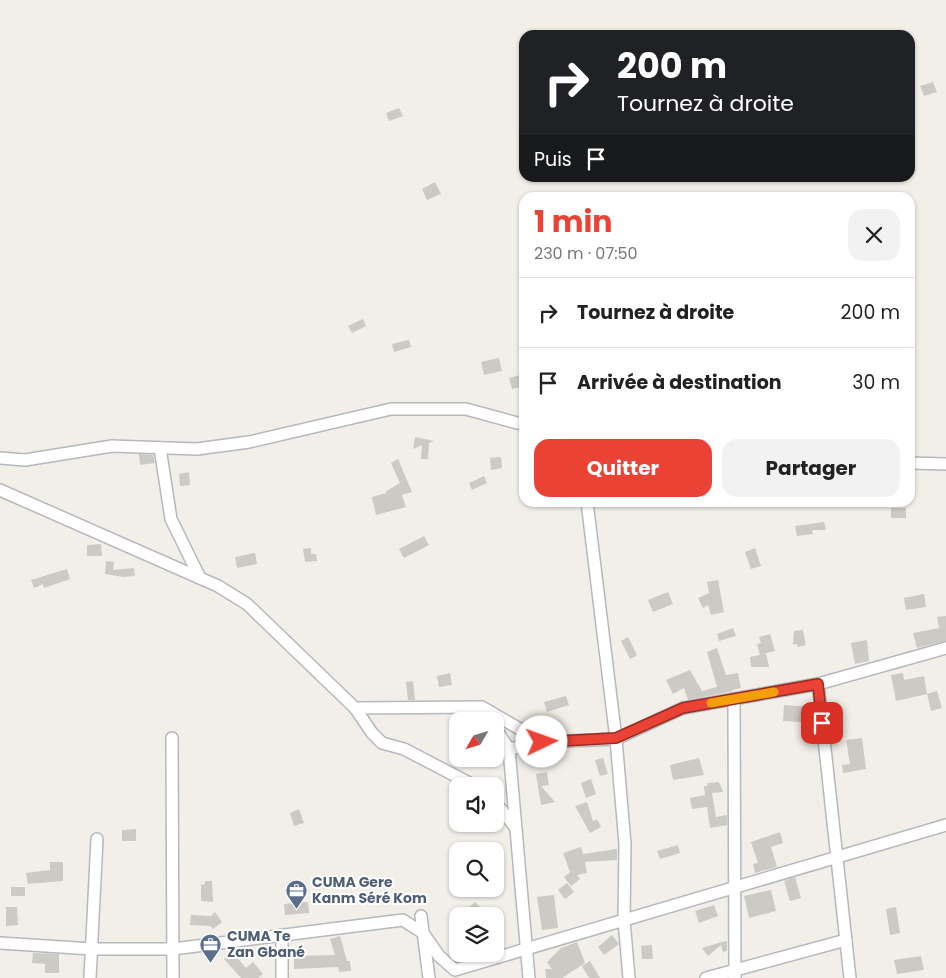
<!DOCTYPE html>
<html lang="fr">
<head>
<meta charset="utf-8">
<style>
	:root { --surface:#fff; --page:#f2f2f2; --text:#222; --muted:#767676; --line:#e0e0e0; --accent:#ea4335 }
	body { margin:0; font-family:Poppins,sans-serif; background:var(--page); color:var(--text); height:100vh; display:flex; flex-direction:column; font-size:19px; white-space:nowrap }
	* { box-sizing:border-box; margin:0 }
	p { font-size:16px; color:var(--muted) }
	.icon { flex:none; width:28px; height:28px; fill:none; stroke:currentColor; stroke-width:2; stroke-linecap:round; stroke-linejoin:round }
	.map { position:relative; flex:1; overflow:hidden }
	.side { position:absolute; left:519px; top:192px; width:396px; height:315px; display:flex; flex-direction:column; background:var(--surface); border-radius:15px; box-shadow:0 1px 4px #0004 }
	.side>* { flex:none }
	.top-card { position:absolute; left:519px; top:30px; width:396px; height:152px; border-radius:15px; box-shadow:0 1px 4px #0004; background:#202124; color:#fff; overflow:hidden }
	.needle { width:32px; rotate:231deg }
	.fabs { position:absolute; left:449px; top:712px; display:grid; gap:10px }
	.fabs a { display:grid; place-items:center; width:55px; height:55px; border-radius:10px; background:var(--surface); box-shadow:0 1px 4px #0004; font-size:25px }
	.pin { position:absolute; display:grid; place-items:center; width:42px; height:42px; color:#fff; margin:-21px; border-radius:10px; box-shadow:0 2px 8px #0006 }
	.me { position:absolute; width:55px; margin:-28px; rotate:87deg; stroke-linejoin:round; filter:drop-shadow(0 0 4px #0008) }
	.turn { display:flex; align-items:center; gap:18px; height:105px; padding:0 15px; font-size:22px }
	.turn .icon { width:65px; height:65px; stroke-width:2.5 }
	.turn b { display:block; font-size:35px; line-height:42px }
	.then { display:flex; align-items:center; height:48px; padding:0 15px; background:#0003; gap:10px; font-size:19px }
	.round { display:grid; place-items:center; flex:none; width:52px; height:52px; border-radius:15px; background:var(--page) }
	.overview { display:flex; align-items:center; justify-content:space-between; height:85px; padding:0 15px }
	h1 { font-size:30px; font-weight:700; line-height:38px; color:var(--accent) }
	.action { display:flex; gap:10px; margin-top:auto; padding:10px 15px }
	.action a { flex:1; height:58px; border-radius:15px; background:var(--accent); color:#fff; font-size:20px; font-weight:700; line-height:58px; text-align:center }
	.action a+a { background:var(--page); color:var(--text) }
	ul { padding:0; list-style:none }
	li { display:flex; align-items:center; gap:15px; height:70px; padding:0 15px; border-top:1px solid var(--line) }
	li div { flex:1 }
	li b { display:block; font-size:19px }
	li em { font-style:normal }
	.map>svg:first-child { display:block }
	.building { fill:#cccac5 }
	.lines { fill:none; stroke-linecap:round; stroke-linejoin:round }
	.street-casing { stroke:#b5b8bc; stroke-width:14 }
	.street { stroke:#fff; stroke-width:11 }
	.route-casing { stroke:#982c22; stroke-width:12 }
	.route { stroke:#ea4335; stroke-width:9 }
	.slow { stroke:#f59e0b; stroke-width:9 }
	.labels { text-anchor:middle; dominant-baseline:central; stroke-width:4; stroke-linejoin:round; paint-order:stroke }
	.service-label { font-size:14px; font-weight:bold; fill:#4e5e75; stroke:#fff; text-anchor:start }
</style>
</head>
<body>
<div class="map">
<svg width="946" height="978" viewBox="0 0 946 978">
	<rect width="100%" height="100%" fill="#f1efe8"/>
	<g class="building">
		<path d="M 933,82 L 937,92 L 924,96 L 920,86 Z"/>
		<path d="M 399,108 L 403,116 L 389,121 L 386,113 Z"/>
		<path d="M 435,182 L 441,194 L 427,200 L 422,189 Z"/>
		<path d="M 363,319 L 366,326 L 352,333 L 348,326 Z"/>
		<path d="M 409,340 L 411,347 L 394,352 L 392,344 Z"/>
		<path d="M 499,358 L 502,371 L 484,375 L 481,362 Z"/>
		<path d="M 524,374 L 524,386 L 512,389 L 509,378 Z"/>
		<path d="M 415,437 L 434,441 L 429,443 L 428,459 L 421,459 L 422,445 L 413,449 Z"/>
		<path d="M 139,454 L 153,455 L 155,463 L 140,465 Z"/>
		<path d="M 501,457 L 502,468 L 491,470 L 490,458 Z"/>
		<path d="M 398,459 L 412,492 L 402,495 L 406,507 L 376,515 L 372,497 L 386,493 L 385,492 L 400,483 L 391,463 Z"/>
		<path d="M 189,472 L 190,485 L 180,486 L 179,474 Z"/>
		<path d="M 484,476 L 487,483 L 472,490 L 469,483 Z"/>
		<rect x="891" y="508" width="15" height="10"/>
		<path d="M 824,522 L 826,530 L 812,530 L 813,534 L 797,536 L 795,526 Z"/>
		<path d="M 424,536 L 429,545 L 404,558 L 399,549 Z"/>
		<path d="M 101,544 L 102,556 L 87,556 L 87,545 Z"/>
		<path d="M 311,548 L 311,554 L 316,554 L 317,561 L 305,562 L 303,549 Z"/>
		<path d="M 755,548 L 761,566 L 751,569 L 745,552 Z"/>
		<path d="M 255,553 L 257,564 L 237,568 L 235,557 Z"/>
		<path d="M 106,561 L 114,562 L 113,570 L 134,568 L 135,576 L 123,577 L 105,574 Z"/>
		<path d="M 67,569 L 70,579 L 44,588 L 43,584 L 34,588 L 31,580 Z"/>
		<path d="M 718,580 L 724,612 L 711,615 L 708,605 L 703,608 L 698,598 L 709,593 L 707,582 Z"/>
		<path d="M 668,592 L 673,604 L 653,612 L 648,600 Z"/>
		<path d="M 924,594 L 926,607 L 906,610 L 904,598 Z"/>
		<path d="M 946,616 L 946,641 L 917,648 L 913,633 L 939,628 L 937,617 Z"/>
		<path d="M 733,628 L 736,636 L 719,641 L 717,634 Z"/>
		<path d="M 803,630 L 806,645 L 798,647 L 797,644 L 793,645 L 794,631 Z"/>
		<path d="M 770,634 L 775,651 L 766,653 L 769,667 L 751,667 L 750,657 L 760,655 L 757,644 L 761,643 L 759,637 Z"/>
		<path d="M 628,637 L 637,655 L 630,659 L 621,641 Z"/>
		<path d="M 867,640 L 869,661 L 855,664 L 851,643 Z"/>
		<path d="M 717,648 L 726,675 L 738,673 L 741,688 L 733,690 L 733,691 L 688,700 L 684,688 L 673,694 L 666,680 L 690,670 L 702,691 L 717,687 L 707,652 Z"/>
		<path d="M 450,673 L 452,685 L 439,687 L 437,676 Z"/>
		<path d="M 903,673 L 904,680 L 924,676 L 927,694 L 896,701 L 891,675 Z"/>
		<path d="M 413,681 L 415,700 L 408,700 L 406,682 Z"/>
		<path d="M 937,691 L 942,708 L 931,711 L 927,694 Z"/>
		<path d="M 566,696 L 569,705 L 547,712 L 544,702 Z"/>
		<path d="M 784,705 L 813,707 L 815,723 L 783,721 Z"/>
		<path d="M 862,738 L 866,769 L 843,773 L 842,765 L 850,764 L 846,740 Z"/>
		<path d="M 603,758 L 608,774 L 600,776 L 595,760 Z"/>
		<path d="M 699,758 L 704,775 L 673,780 L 670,765 Z"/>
		<path d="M 547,772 L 549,785 L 541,786 L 555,802 L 541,805 L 536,774 Z"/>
		<path d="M 591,779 L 596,794 L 586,798 L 581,783 Z"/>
		<path d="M 719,782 L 723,792 L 712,793 L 716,817 L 727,815 L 727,825 L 710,828 L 707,807 L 692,809 L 690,798 L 705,795 L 704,786 L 708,786 L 707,783 Z"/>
		<path d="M 587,802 L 593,821 L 597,819 L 601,827 L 590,833 L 575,806 Z"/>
		<path d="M 299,809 L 304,823 L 294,826 L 290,813 Z"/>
		<path d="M 136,829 L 136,841 L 122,841 L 122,830 Z"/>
		<path d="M 780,832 L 783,843 L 771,847 L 777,867 L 755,873 L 753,864 L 758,863 L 751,842 Z"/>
		<path d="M 678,845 L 680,853 L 660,859 L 657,851 Z"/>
		<path d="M 581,847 L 583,854 L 617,849 L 617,860 L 585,862 L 587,873 L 577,875 L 580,879 L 571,886 L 564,877 L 570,872 L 563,853 Z"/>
		<path d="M 50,862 L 63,862 L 63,881 L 28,884 L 26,873 L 50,870 Z"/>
		<path d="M 795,877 L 801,898 L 790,901 L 784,881 Z"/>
		<path d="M 205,881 L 212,881 L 213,902 L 201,901 L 201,885 L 205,884 Z"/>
		<path d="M 567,883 L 574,892 L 565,899 L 558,890 Z"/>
		<rect x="11" y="887" width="14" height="9"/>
		<path d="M 771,890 L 776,911 L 749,918 L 744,896 Z"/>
		<path d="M 554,895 L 558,928 L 542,930 L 537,897 Z"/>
		<path d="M 308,902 L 309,913 L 285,915 L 284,904 Z"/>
		<path d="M 475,902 L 482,909 L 472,916 L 468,916 L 464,912 Z"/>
		<path d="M 714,905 L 718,916 L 699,923 L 695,911 Z"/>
		<path d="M 6,907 L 17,907 L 18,925 L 6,926 Z"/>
		<path d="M 896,907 L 900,933 L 890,935 L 886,909 Z"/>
		<path d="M 215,912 L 222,922 L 213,929 L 210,926 L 190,925 L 191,915 L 211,916 Z"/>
		<path d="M 612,935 L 619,944 L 604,955 L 598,947 Z"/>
		<path d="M 340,936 L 347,961 L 350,961 L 351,971 L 339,972 L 338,967 L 294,969 L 294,956 L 335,955 L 330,939 Z"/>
		<path d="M 725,941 L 727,941 L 727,951 L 723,952 L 721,945 L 708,956 L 702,948 Z"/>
		<path d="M 577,942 L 585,963 L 562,978 L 546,978 L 545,969 L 552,969 L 547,962 L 561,948 Z"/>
		<path d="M 652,945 L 653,959 L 642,959 L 641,946 Z"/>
		<path d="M 232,952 L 246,968 L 253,962 L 263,974 L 258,978 L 241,978 L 224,959 Z"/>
		<path d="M 33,953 L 59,954 L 59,973 L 45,973 L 45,964 L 32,963 Z"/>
		<path d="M 921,956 L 924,970 L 897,974 L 894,960 Z"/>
		<path d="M 590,961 L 600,978 L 589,978 L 582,966 Z"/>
	</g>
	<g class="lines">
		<defs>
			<g id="street">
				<path d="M 160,448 L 171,519 L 200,578"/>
				<path d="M 0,458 L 25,460 L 112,446 L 197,449 L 249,442 L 391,409 L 466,409 L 517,423 L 524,423"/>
				<path d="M 910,463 L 946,464"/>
				<path d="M 0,490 L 218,586 L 247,604 L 355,708 L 482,707 L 542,742 L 616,739 L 683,708 L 818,684 L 946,648"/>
				<path d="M 587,502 L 616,739 L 625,844 L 624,920 L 629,978"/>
				<path d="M 818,684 L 850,978"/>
				<path d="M 734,699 L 735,978"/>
				<path d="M 355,708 L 372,733 L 382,743 L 404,749 L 475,786"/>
				<path d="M 495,728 L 509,749 L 529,978"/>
				<path d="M 172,738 L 173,978"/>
				<path d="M 509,749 L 542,742"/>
				<path d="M 495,802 L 515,827"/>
				<path d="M 421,916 L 429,978"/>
				<path d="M 0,943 L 92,949 L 173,949 L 403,920 L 423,933 L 439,956 L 455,970 L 946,825"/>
				<path d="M 90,978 L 97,839"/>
				<path d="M 282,978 L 282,936"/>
				<path d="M 706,978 L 846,940"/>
			</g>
		</defs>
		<use href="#street" class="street-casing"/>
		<use href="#street" class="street"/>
	</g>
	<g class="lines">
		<defs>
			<path id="route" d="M 542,742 L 616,738 L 683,708 L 818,684 L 822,723"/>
		</defs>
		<use href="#route" class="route-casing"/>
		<use href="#route" class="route"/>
		<path class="slow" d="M 711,703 L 774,692"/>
	</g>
	<defs>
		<symbol id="office-pin" viewBox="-11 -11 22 30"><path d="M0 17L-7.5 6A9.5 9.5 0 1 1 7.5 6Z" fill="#5c6f8a" stroke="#fff"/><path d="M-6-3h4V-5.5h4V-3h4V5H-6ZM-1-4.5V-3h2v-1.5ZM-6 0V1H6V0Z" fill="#fff"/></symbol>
	</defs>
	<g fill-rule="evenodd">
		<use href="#office-pin" x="284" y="878" width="25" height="34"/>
		<use href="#office-pin" x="198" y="932" width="25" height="34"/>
	</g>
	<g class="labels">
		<g class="service-label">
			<text x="312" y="882">CUMA Gere<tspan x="312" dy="16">Kanm Séré Kom</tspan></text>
			<text x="227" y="936">CUMA Te<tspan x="227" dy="16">Zan Gbané</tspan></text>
		</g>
	</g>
</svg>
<div class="fabs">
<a><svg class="needle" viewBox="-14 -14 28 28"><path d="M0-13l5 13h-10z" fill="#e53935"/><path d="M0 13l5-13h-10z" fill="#767676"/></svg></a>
<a><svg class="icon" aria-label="sound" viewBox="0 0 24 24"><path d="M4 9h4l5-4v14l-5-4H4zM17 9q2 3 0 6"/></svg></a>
<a><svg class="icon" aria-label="search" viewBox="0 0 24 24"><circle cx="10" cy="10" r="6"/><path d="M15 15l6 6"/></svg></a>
<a><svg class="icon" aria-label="layers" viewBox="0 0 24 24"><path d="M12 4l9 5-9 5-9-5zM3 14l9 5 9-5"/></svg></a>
</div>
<div class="pin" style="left:822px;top:723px;background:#d93025"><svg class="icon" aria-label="arrive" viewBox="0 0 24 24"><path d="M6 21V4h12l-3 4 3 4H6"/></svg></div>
<svg class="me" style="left:542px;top:742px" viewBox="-20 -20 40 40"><circle r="19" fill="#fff"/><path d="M0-13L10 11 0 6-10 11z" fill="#ea4335"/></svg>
<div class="top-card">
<div class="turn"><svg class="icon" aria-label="right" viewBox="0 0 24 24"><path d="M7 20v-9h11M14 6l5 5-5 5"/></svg><div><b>200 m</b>Tournez à droite</div></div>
<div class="then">Puis<svg class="icon" aria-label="arrive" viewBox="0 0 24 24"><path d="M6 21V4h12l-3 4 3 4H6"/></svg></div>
</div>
<section class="side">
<div class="overview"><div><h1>1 min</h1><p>230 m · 07:50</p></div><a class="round"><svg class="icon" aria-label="close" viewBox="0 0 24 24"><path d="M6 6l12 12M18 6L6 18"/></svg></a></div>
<ul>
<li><svg class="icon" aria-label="right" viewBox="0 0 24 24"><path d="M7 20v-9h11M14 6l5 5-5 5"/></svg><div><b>Tournez à droite</b></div><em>200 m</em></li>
<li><svg class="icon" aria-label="arrive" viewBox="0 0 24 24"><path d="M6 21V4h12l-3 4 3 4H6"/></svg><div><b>Arrivée à destination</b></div><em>30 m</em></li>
</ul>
<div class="action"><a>Quitter</a><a>Partager</a></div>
</section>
</div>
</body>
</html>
